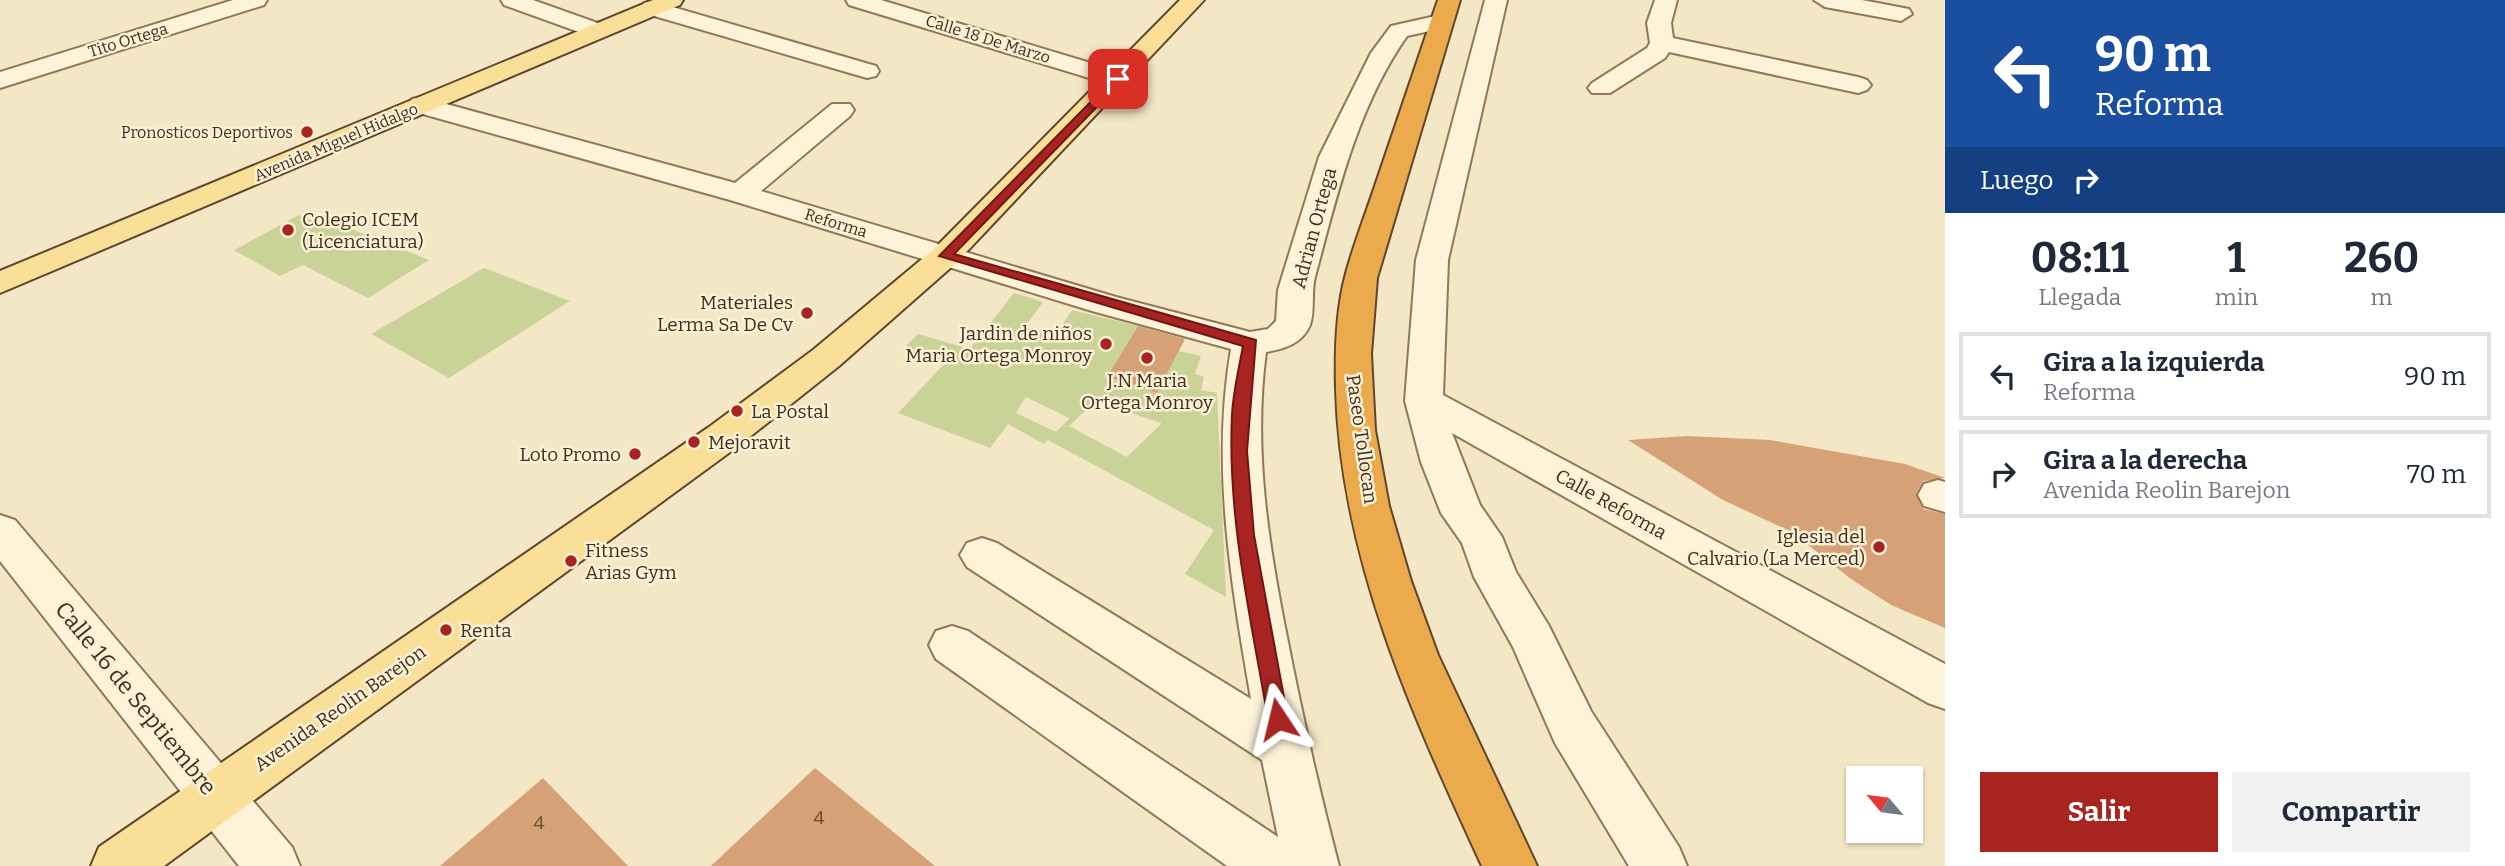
<!DOCTYPE html>
<html lang="es">
<head>
<meta charset="utf-8">
<style>
	:root { --surface:#fff; --page:#f2f2f3; --text:#1f2937; --muted:#747a83; --line:#e0e1e3; --accent:#a72421 }
	body { margin:0; font-family:Bitter,serif; background:var(--page); color:var(--text); height:100vh; display:flex; flex-direction:column; font-size:26px; white-space:nowrap }
	* { box-sizing:border-box; margin:0 }
	p { font-size:23px; color:var(--muted) }
	.icon { flex:none; width:38px; height:38px; fill:none; stroke:currentColor; stroke-width:2; stroke-linecap:round; stroke-linejoin:round }
	.map { position:relative; flex:1; overflow:hidden }
	.panel { display:flex; flex-direction:column; background:var(--surface); width:560px }
	.panel>* { flex:none }
	.hud { background:#1a4fa0; color:#fff; overflow:hidden }
	.needle { width:46px; rotate:299deg }
	.controls { position:absolute; left:1846px; top:766px; display:grid; gap:14px }
	.controls a { display:grid; place-items:center; width:77px; height:77px; border-radius:0px; background:var(--surface); box-shadow:0 2px 5px #0004; font-size:35px }
	.pin { position:absolute; display:grid; place-items:center; width:60px; height:60px; color:#fff; margin:-30px; border-radius:14px; box-shadow:0 4px 10px #0006 }
	.me { position:absolute; width:77px; margin:-38px; rotate:350deg; stroke-linejoin:round; filter:drop-shadow(0 0 5px #0008) }
	.turn { display:flex; align-items:center; gap:24px; height:147px; padding:0 35px; font-size:32px }
	.turn .icon { width:91px; height:91px; stroke-width:2.5 }
	.turn b { display:block; font-size:49px; line-height:60px }
	.then { display:flex; align-items:center; height:66px; padding:0 35px; background:#0003; gap:14px; font-size:26px }
	.eta { display:flex; justify-content:space-evenly; align-items:center; height:119px; text-align:center }
	.eta b { font-size:42px; font-weight:700; line-height:49px }
	.button { display:flex; gap:14px; margin-top:auto; padding:14px 35px }
	.button a { flex:1; height:80px; border-radius:0px; background:var(--accent); color:#fff; font-size:28px; font-weight:700; line-height:80px; text-align:center }
	.button a+a { background:var(--page); color:var(--text) }
	ul { padding:0; list-style:none }
	li { display:flex; align-items:center; gap:21px; height:88px; margin:0 14px 10px; padding:0 21px; border:4px solid var(--line); border-radius:0px }
	li div { flex:1 }
	li b { display:block; font-size:26px }
	li em { font-style:normal }
	main { display:flex; flex:1; min-height:0 }
	.map>svg:first-child { display:block }
	.green { fill:#cad397; fill-rule:evenodd }
	.building { fill:#d6a176 }
	.lines { fill:none; stroke-linecap:round; stroke-linejoin:round }
	.minor-casing { stroke:#917858; stroke-width:4 }
	.major-casing { stroke:#5e452d; stroke-width:4 }
	.highway-casing { stroke:#5e452d; stroke-width:4 }
	.minor { fill:#fcf3d9; fill-rule:evenodd }
	.major { fill:#fadf99; fill-rule:evenodd }
	.highway { fill:#ebab4d; fill-rule:evenodd }
	.route { fill:#a72421; stroke:#6d1715; stroke-width:2 }
	.poi-dot { fill:#a72421; stroke:#f9f0d5; stroke-width:2.5 }
	.labels { text-anchor:middle; dominant-baseline:central; stroke-width:5; stroke-linejoin:round; paint-order:stroke }
	.far-street-label { font-size:16px; fill:#3f2f1e; stroke:#f9f0d5 }
	.far-poi-label { font-size:16px; fill:#3f2f1e; stroke:#f9f0d5; text-anchor:end }
	.poi-label { font-size:19px; fill:#3f2f1e; stroke:#f9f0d5; text-anchor:start }
	.street-label { font-size:19px; fill:#3f2f1e; stroke:#f9f0d5 }
	.near-number-label { font-size:19px; fill:#654c34 }
	.near-street-label { font-size:23px; fill:#3f2f1e; stroke:#f9f0d5 }
</style>
</head>
<body>
<main>
<div class="map">
<svg width="1945" height="866" viewBox="0 0 1945 866">
	<rect width="100%" height="100%" fill="#f3e7c5"/>
	<g class="green">
		<path d="M 299,215 L 323,225 L 331,221 L 429,260 L 368,298 L 303,265 L 280,276 L 234,250 Z"/>
		<path d="M 484,268 L 570,301 L 449,378 L 371,334 Z"/>
		<path d="M 1014,293 L 1043,302 L 1025,327 L 1055,336 L 1072,310 L 1138,326 L 1107,378 L 1157,393 L 1179,351 L 1201,356 L 1195,374 L 1204,377 L 1201,390 L 1217,393 L 1226,597 L 1185,574 L 1214,530 L 1048,440 L 1044,444 L 1008,424 L 990,448 L 898,413 L 946,362 L 905,347 L 918,334 L 970,349 ZM 1026,397 L 1069,418 L 1069,419 L 1056,432 L 1016,413 ZM 1096,401 L 1161,423 L 1161,424 L 1127,457 L 1069,426 Z"/>
	</g>
	<g class="building">
		<path d="M 1138,326 L 1185,339 L 1157,393 L 1107,377 Z"/>
		<path d="M 1687,436 L 1770,440 L 1905,464 L 1945,478 L 1923,481 L 1916,494 L 1923,509 L 1945,514 L 1945,628 L 1891,605 L 1851,579 L 1792,532 L 1723,500 L 1628,440 Z"/>
		<path d="M 815,768 L 935,866 L 711,866 Z"/>
		<path d="M 543,778 L 628,866 L 440,866 Z"/>
	</g>
	<g class="lines">
		<defs>
			<g id="minor">
				<path d="M 233,0 L 267,0 L 264,5 L 0,88 L 0,72 Z"/>
				<path d="M 501,0 L 533,0 L 606,26 L 610,31 L 606,36 L 590,36 L 504,5 Z"/>
				<path d="M 846,0 L 881,0 L 1127,74 L 1131,79 L 1127,84 L 1109,84 L 849,5 Z"/>
				<path d="M 1485,0 L 1507,0 L 1448,260 L 1443,395 L 1945,664 L 1945,709 L 1928,703 L 1452,433 L 1480,505 L 1502,537 L 1516,572 L 1549,626 L 1591,711 L 1679,847 L 1687,866 L 1629,866 L 1555,743 L 1513,647 L 1474,577 L 1462,543 L 1441,513 L 1421,462 L 1405,401 L 1416,260 Z"/>
				<path d="M 1655,0 L 1677,0 L 1671,23 L 1673,38 L 1858,77 L 1867,80 L 1871,85 L 1867,90 L 1858,93 L 1669,52 L 1665,58 L 1610,93 L 1592,93 L 1588,88 L 1592,83 L 1647,48 L 1650,43 L 1647,23 Z"/>
				<path d="M 1814,0 L 1862,0 L 1909,9 L 1912,14 L 1901,21 L 1825,7 Z"/>
				<path d="M 652,1 L 876,66 L 879,71 L 876,76 L 867,78 L 644,13 L 641,8 L 644,3 Z"/>
				<path d="M 1440,15 L 1448,17 L 1452,22 L 1448,27 L 1407,36 C 1357,107 1337,195 1315,277 C 1311,292 1315,311 1310,325 C 1302,344 1284,349 1266,352 C 1253,448 1268,542 1287,637 C 1302,714 1319,790 1339,866 L 1227,866 L 936,659 L 929,645 L 936,631 L 952,626 L 968,631 L 1278,837 L 1262,760 L 967,567 L 960,555 L 967,543 L 982,538 L 997,543 L 1251,699 C 1231,583 1211,466 1231,349 L 1092,311 L 730,200 L 412,111 L 408,105 L 412,99 L 421,97 L 735,183 L 832,104 L 850,104 L 854,110 L 850,116 L 761,191 L 1116,297 L 1250,332 L 1268,329 L 1276,321 L 1278,290 L 1319,157 L 1371,53 L 1391,26 Z"/>
				<path d="M 1938,480 L 1945,482 L 1945,512 L 1924,506 L 1918,495 L 1924,484 Z"/>
				<path d="M 0,515 L 15,520 L 292,847 L 300,866 L 239,866 L 0,561 Z"/>
			</g>
			<g id="major">
				<path d="M 653,0 L 683,0 L 680,5 L 0,293 L 0,271 Z"/>
				<path d="M 1180,0 L 1204,0 L 956,263 L 839,366 L 737,447 L 164,866 L 91,866 L 99,847 L 709,427 L 813,350 L 934,249 Z"/>
			</g>
			<path id="highway" d="M 1438,0 L 1460,0 L 1377,278 L 1371,354 L 1375,430 L 1389,506 L 1411,581 L 1438,655 L 1537,866 L 1482,866 C 1412,714 1340,557 1336,388 C 1335,352 1336,312 1345,277 C 1353,246 1365,216 1375,186 C 1396,124 1417,62 1438,0 Z"/>
		</defs>
		<use href="#minor" class="minor-casing"/>
		<use href="#major" class="major-casing"/>
		<use href="#highway" class="highway-casing"/>
		<use href="#minor" class="minor"/>
		<use href="#major" class="major"/>
		<use href="#highway" class="highway"/>
	</g>
	<path class="route" d="M 1115,77 L 1124,79 L 954,254 L 1256,340 L 1247,451 L 1254,535 L 1288,719 L 1285,725 L 1278,728 L 1271,725 L 1268,719 C 1251,619 1227,517 1232,415 C 1233,392 1239,368 1243,346 L 939,256 Z"/>
	<g class="poi-dot">
		<circle cx="307" cy="132" r="7"/>
		<circle cx="288" cy="230" r="7"/>
		<circle cx="807" cy="313" r="7"/>
		<circle cx="1106" cy="344" r="7"/>
		<circle cx="1147" cy="358" r="7"/>
		<circle cx="737" cy="411" r="7"/>
		<circle cx="694" cy="442" r="7"/>
		<circle cx="635" cy="454" r="7"/>
		<circle cx="1879" cy="547" r="7"/>
		<circle cx="571" cy="561" r="7"/>
		<circle cx="446" cy="630" r="7"/>
	</g>
	<g class="labels">
		<g class="far-street-label">
			<text transform="translate(988 39) rotate(17)">Calle 18 De Marzo</text>
			<text transform="translate(128 40) rotate(-17)">Tito Ortega</text>
			<text transform="translate(336 142) rotate(-23)">Avenida Miguel Hidalgo</text>
			<text transform="translate(836 223) rotate(17)">Reforma</text>
		</g>
		<g class="far-poi-label">
			<text x="293" y="132">Pronosticos Deportivos</text>
		</g>
		<g class="poi-label">
			<text x="302" y="219">Colegio ICEM<tspan x="302" dy="22">(Licenciatura)</tspan></text>
			<text x="793" y="302" text-anchor="end">Materiales<tspan x="793" dy="22">Lerma Sa De Cv</tspan></text>
			<text x="1092" y="333" text-anchor="end">Jardin de niños<tspan x="1092" dy="22">Maria Ortega Monroy</tspan></text>
			<text x="1147" y="380" text-anchor="middle">J.N Maria<tspan x="1147" dy="22">Ortega Monroy</tspan></text>
			<text x="751" y="411">La Postal</text>
			<text x="708" y="442">Mejoravit</text>
			<text x="621" y="454" text-anchor="end">Loto Promo</text>
			<text x="1865" y="536" text-anchor="end">Iglesia del<tspan x="1865" dy="22">Calvario (La Merced)</tspan></text>
			<text x="585" y="550">Fitness<tspan x="585" dy="22">Arias Gym</tspan></text>
			<text x="460" y="630">Renta</text>
		</g>
		<g class="street-label">
			<text transform="translate(1314 228) rotate(-75)">Adrian Ortega</text>
			<text transform="translate(1362 439) rotate(82)">Paseo Tollocan</text>
			<text transform="translate(1611 504) rotate(29)">Calle Reforma</text>
			<text transform="translate(340 708) rotate(-35)">Avenida Reolin Barejon</text>
		</g>
		<g class="near-number-label">
			<text x="819" y="817">4</text>
			<text x="539" y="822">4</text>
		</g>
		<g class="near-street-label">
			<text transform="translate(136 698) rotate(51)">Calle 16 de Septiembre</text>
		</g>
	</g>
</svg>
<div class="controls">
<a><svg class="needle" viewBox="-14 -14 28 28"><path d="M0-13l5 13h-10z" fill="#e53935"/><path d="M0 13l5-13h-10z" fill="#747a83"/></svg></a>
</div>
<div class="pin" style="left:1118px;top:79px;background:#d93025"><svg class="icon" aria-label="arrive" viewBox="0 0 24 24"><path d="M6 21V4h12l-3 4 3 4H6"/></svg></div>
<svg class="me" style="left:1278px;top:719px" viewBox="-20 -20 40 40"><path d="M0-17L14 15 0 8-14 15z" fill="#a72421" stroke="#fff" stroke-width="4"/></svg>
</div>
<section class="panel">
<div class="hud">
<div class="turn"><svg class="icon" aria-label="left" viewBox="0 0 24 24"><path d="M17 20v-9H6M10 6l-5 5 5 5"/></svg><div><b>90 m</b>Reforma</div></div>
<div class="then">Luego<svg class="icon" aria-label="right" viewBox="0 0 24 24"><path d="M7 20v-9h11M14 6l5 5-5 5"/></svg></div>
</div>
<div class="eta">
<div><b>08:11</b><p>Llegada</p></div>
<div><b>1</b><p>min</p></div>
<div><b>260</b><p>m</p></div>
</div>
<ul>
<li><svg class="icon" aria-label="left" viewBox="0 0 24 24"><path d="M17 20v-9H6M10 6l-5 5 5 5"/></svg><div><b>Gira a la izquierda</b><p>Reforma</p></div><em>90 m</em></li>
<li><svg class="icon" aria-label="right" viewBox="0 0 24 24"><path d="M7 20v-9h11M14 6l5 5-5 5"/></svg><div><b>Gira a la derecha</b><p>Avenida Reolin Barejon</p></div><em>70 m</em></li>
</ul>
<div class="button"><a>Salir</a><a>Compartir</a></div>
</section>
</main>
</body>
</html>
